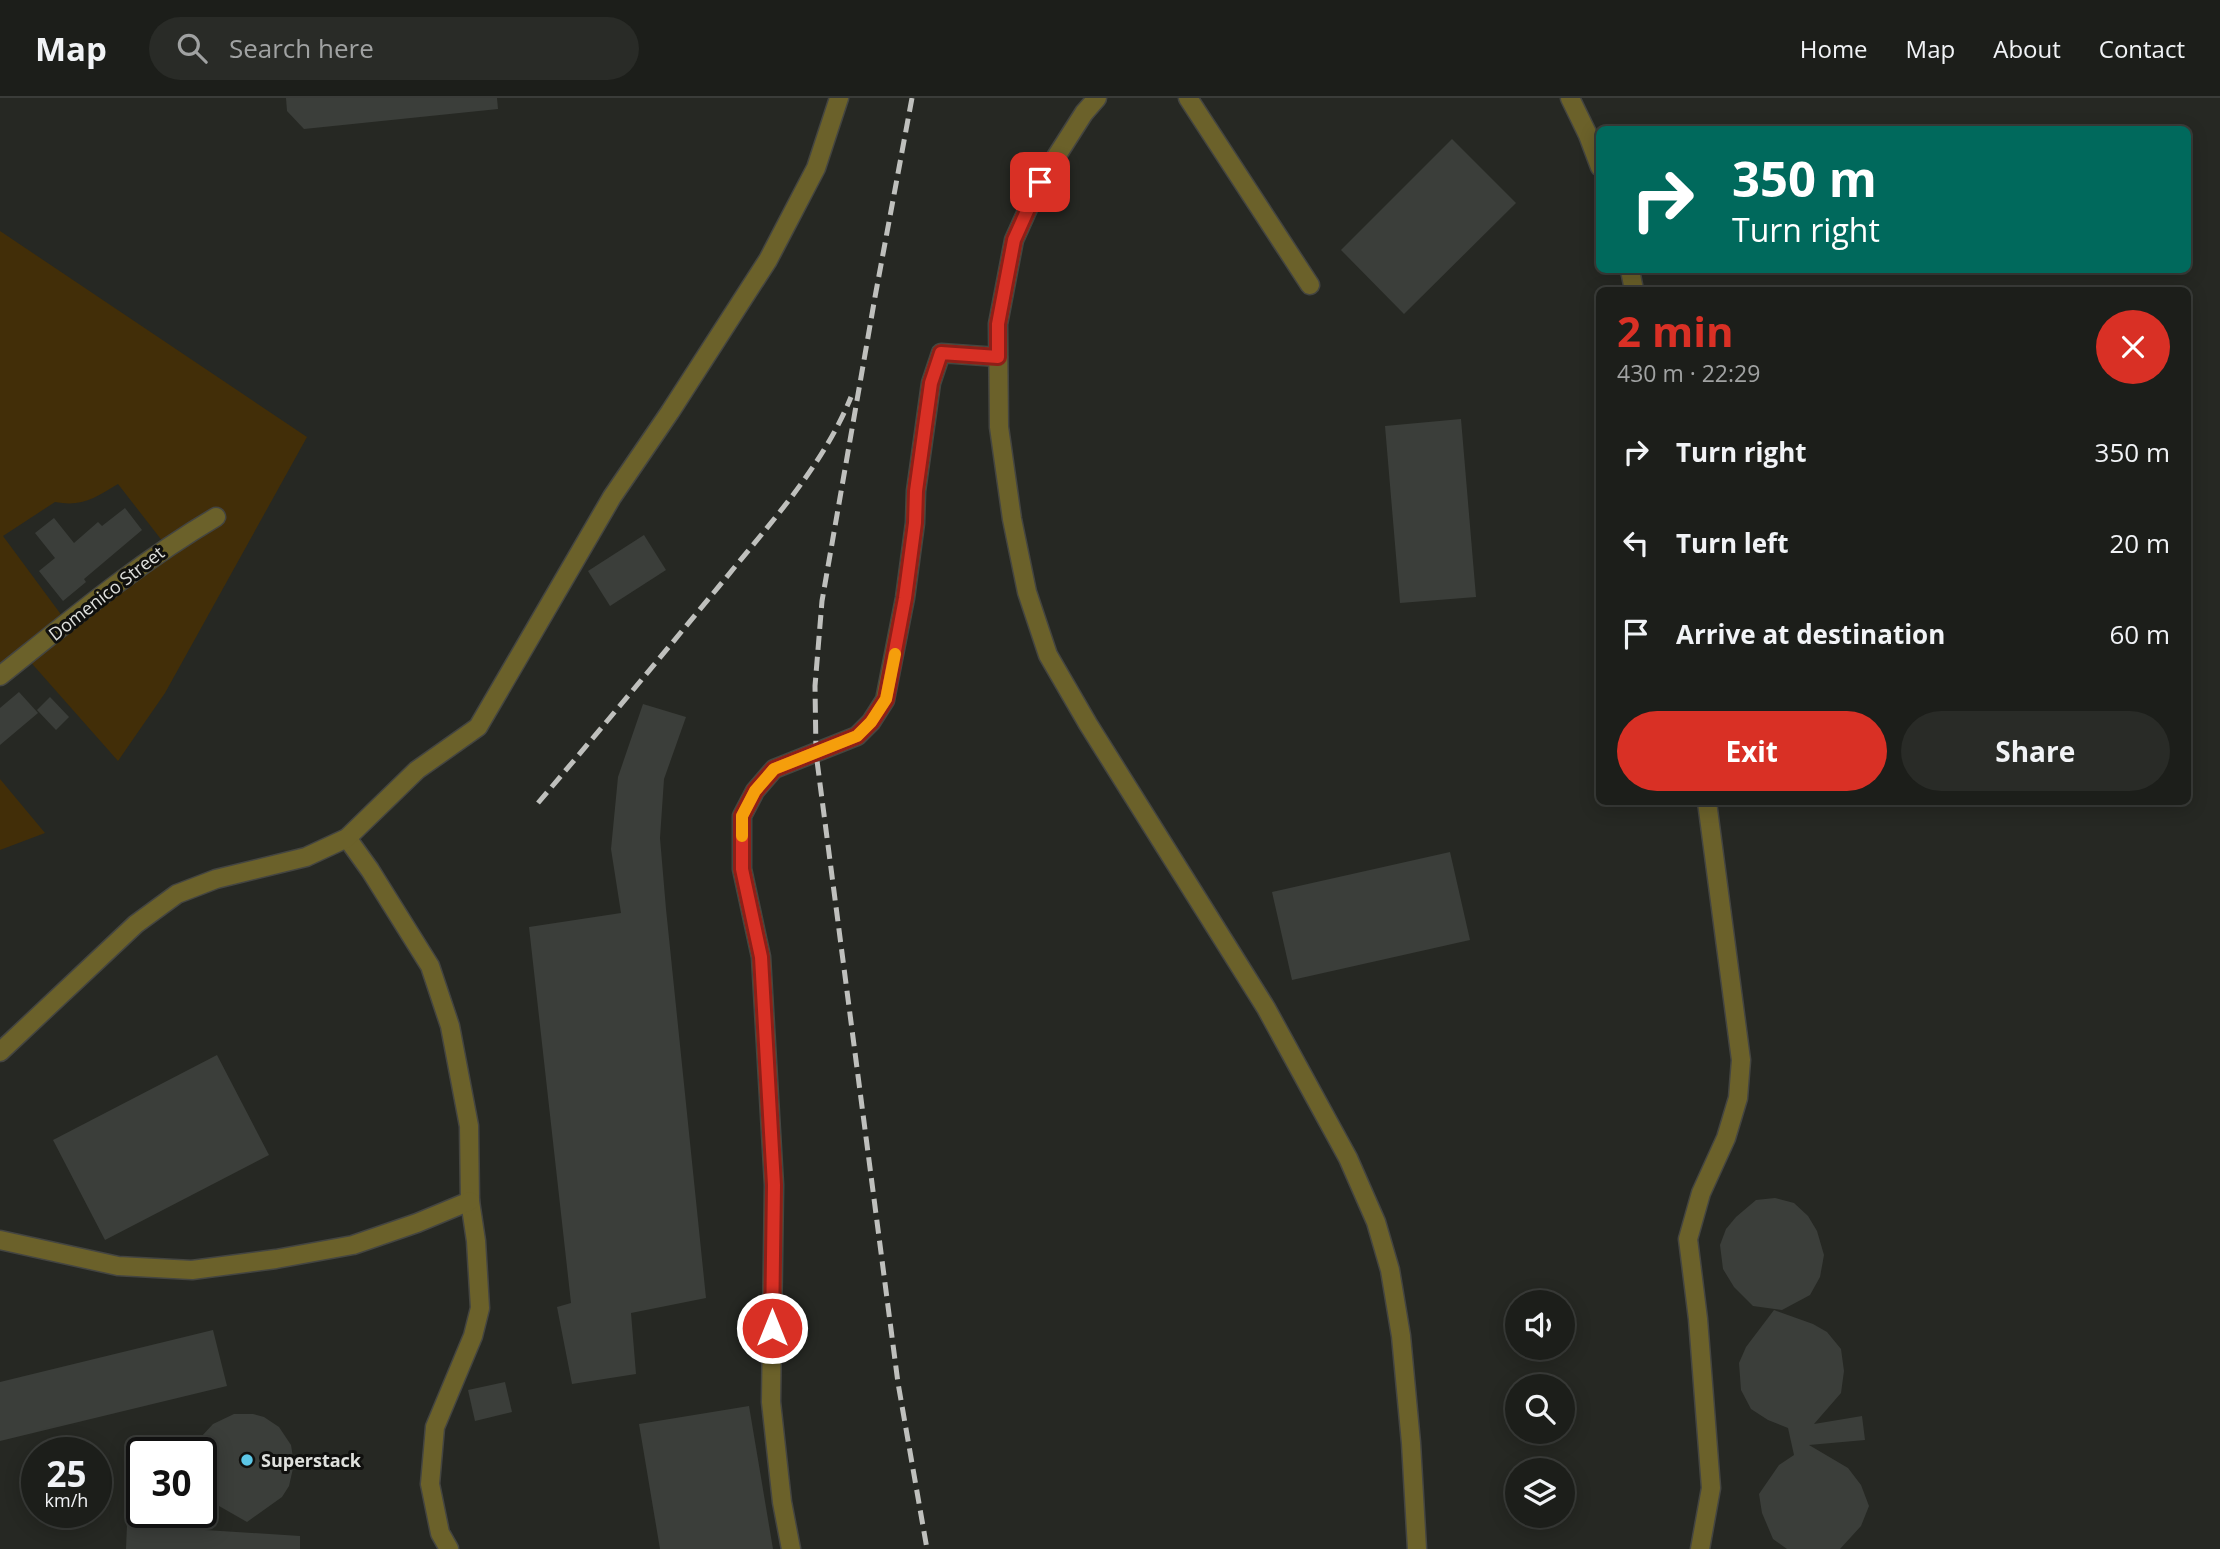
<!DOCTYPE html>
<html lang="en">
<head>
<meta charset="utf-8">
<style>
	:root { --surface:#1c1e1a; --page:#292b27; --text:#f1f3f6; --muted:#a0a2a2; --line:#3a3c39; --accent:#d93025 }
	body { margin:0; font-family:"Open Sans",sans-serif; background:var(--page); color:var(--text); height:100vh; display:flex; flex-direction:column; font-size:26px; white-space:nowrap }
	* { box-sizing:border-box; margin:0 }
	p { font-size:23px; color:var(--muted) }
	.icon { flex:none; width:38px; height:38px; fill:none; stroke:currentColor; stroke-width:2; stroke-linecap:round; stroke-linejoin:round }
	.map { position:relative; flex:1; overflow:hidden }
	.drawer { position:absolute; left:1596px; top:189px; width:595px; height:518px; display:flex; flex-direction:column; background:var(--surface); border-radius:10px; box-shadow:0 4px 18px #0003,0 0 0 2px var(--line) }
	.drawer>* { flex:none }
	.guide { position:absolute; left:1596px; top:28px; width:595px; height:147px; border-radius:10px; box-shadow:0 4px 18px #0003,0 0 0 2px var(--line); background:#00695c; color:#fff; overflow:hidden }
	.fabs { position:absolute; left:1505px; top:1192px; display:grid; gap:14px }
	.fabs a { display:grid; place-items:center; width:70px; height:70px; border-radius:50%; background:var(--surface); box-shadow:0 4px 18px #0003,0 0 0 2px var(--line); font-size:35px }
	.speed { position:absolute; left:21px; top:1339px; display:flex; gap:14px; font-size:35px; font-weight:700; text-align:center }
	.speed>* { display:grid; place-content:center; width:91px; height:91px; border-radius:50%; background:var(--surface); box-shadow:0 4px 18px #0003,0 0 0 2px var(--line); line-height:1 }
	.speed small { font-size:18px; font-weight:400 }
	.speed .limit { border:4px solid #111; border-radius:10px; background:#fff; color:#111 }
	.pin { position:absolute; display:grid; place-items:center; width:60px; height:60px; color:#fff; margin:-30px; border-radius:14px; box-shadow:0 4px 10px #0006 }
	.me { position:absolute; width:77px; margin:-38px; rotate:0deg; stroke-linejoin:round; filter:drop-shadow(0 0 5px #0008) }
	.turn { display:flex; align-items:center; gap:24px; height:147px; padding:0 21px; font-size:32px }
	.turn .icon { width:91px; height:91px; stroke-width:2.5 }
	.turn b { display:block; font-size:49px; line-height:60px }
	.round { display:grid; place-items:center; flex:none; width:74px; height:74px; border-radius:37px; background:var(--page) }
	.summary { display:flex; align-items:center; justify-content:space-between; height:119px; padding:0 21px }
	h1 { font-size:42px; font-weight:700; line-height:52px; color:var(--accent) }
	.action { display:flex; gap:14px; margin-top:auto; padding:14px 21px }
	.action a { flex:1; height:80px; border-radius:42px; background:var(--accent); color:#fff; font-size:28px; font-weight:700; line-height:80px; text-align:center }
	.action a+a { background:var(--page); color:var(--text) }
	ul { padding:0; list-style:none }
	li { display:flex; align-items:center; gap:21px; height:91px; padding:0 21px }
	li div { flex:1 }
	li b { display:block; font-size:26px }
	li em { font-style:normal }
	header { display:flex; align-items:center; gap:42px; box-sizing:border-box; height:98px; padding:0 35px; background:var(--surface); border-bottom:2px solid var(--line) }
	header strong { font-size:33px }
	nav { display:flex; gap:38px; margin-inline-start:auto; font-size:24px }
	.search { width:490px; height:63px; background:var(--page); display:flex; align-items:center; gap:18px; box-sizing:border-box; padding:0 24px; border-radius:38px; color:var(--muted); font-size:26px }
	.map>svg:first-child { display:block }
	.green { fill:#422e08; fill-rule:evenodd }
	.building { fill:#3b3e3a }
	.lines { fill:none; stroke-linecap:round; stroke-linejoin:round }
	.minor-casing { stroke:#444541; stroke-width:21 }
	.minor { stroke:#6b612a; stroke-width:18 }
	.rail { stroke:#bfc0bd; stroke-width:5; stroke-dasharray:14 7; stroke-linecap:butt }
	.route-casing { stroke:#8d1f18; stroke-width:18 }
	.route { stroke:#d93025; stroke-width:12 }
	.slow { stroke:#f59e0b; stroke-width:12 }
	.poi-dot { fill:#5cc7e7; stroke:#10100e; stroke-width:2.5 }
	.labels { text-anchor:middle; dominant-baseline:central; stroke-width:6; stroke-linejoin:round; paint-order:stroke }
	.street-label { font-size:18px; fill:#dfe0dd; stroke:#10100e }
	.poi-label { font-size:18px; font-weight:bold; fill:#dfe0dd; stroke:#10100e; text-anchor:start }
</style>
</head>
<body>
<header>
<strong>Map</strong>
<div class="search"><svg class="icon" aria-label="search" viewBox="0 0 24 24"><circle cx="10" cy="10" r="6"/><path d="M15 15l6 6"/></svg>Search here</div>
<nav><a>Home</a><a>Map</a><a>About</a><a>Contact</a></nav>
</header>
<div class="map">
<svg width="2220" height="1451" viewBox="0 0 2220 1451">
	<rect width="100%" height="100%" fill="#262823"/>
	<g class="green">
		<path d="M 0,133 L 307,339 L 165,595 L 118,663 L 27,560 L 0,581 ZM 118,386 L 167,449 L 68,526 L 3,438 L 55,404 C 82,409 95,400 118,386 Z"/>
		<path d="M 0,681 L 45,735 L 0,752 Z"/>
	</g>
	<g class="building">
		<path d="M 286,0 L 497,0 L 498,11 L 304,31 L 287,13 Z"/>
		<path d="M 1452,41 L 1516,105 L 1404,216 L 1341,152 Z"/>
		<path d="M 1461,321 L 1476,499 L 1400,505 L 1385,328 Z"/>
		<path d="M 125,410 L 142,432 L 84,481 L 86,484 L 63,503 L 39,473 L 55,460 L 35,435 L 54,420 L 74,445 L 98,424 L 102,428 Z"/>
		<path d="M 644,437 L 666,472 L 610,508 L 588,473 Z"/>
		<path d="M 19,594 L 38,615 L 0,647 L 0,610 Z"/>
		<path d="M 50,599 L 69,619 L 56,632 L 37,612 Z"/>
		<path d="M 643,606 L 686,619 L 664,681 L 660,740 L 666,811 L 706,1200 L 631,1215 L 636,1276 L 572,1286 L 557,1209 L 571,1205 L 529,829 L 621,815 L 611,751 L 618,679 Z"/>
		<path d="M 1450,754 L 1470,842 L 1292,882 L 1272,794 Z"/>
		<path d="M 217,957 L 269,1057 L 105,1142 L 53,1042 Z"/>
		<path d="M 1775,1100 L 1794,1105 L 1808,1118 L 1817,1133 L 1824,1157 L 1820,1179 L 1810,1197 L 1782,1212 L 1753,1208 L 1734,1189 L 1723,1171 L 1720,1147 L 1726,1131 L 1736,1119 L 1756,1102 Z"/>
		<path d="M 1774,1212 L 1813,1226 L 1827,1234 L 1841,1251 L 1844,1273 L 1841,1295 L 1814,1326 L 1862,1318 L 1865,1342 L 1809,1347 L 1848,1370 L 1861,1387 L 1869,1408 L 1861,1428 L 1840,1451 L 1787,1451 L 1773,1441 L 1762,1415 L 1759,1396 L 1779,1367 L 1794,1357 L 1788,1330 L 1768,1322 L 1751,1311 L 1741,1292 L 1739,1265 L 1746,1249 Z"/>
		<path d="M 213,1232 L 227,1288 L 0,1343 L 0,1284 Z"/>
		<path d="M 505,1284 L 512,1314 L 475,1323 L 468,1292 Z"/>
		<path d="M 749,1308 L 773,1451 L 660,1451 L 639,1326 Z"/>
		<path d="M 234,1316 L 253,1316 L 264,1319 L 279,1329 L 291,1347 L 294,1366 L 289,1388 L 282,1399 L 247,1424 L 212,1404 L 201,1391 L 201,1354 L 195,1354 L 201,1339 L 213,1326 Z"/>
		<path d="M 127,1427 L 300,1438 L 300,1451 L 126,1451 Z"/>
	</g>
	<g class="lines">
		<defs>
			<g id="minor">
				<path d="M 1097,0 L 1084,15 L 1040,84 L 1014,142 L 998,226 L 999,329 L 1012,421 L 1027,494 L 1048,557 L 1088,626 L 1266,910 L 1348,1060 L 1376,1124 L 1390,1172 L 1401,1238 L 1411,1345 L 1417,1451"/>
				<path d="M 1188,0 L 1310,187"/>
				<path d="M 1570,0 L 1588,37 L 1600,69"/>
				<path d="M 1630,172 L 1634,192"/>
				<path d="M 0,578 C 70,522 138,465 216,419"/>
				<path d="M 347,740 L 370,772 L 430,868 L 450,928 L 469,1028 L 470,1103 L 476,1143 L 480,1210 L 473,1238 L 435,1329 L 430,1386 L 440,1435 L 449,1451"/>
				<path d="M 0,954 L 136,826 L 177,796 L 216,781 L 306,759 L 347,740 L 417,672 L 478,629 L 612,399 L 670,314 L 768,162 L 816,70 L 839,0"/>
				<path d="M 0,1142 L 118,1168 L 192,1172 L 276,1161 L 353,1147 L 417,1125 L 470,1103"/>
				<path d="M 791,1451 L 782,1404 L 771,1304 L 774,1087 L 761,859 L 742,771 L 742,718 L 755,693 L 774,671 L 857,638 L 871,624 L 885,602 L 905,500 L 915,425 L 916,393 L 931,285 L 941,255 L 998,259"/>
				<path d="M 1700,1451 L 1711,1390 L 1698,1221 L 1688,1141 L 1701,1095 L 1726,1040 L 1738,1000 L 1741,962 L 1707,704"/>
			</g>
		</defs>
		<use href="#minor" class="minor-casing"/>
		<use href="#minor" class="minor"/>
		<g class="rail">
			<path d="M 912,0 L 875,199 L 822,503 L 815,588 L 816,655 L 898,1285 L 927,1451"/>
			<path d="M 538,705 C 601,631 663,556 725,481 C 771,424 823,368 851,299"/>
		</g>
	</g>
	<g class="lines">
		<defs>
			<path id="route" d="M 772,1230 L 774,1087 L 761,859 L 742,771 L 742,718 L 755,693 L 774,671 L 857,638 L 871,624 L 886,601 L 905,500 L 915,425 L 916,393 L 931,285 L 941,255 L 998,259 L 998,226 L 1014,142 L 1040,84"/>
		</defs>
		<use href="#route" class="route-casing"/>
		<use href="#route" class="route"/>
		<path class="slow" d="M 742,738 L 742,718 L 755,693 L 774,671 L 857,638 L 871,624 L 886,601 L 895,556"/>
	</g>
	<circle class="poi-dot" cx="247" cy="1362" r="7"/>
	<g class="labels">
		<g class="street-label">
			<text transform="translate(106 495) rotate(-38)">Domenico Street</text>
		</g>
		<g class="poi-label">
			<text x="261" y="1362">Superstack</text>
		</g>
	</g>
</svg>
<div class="fabs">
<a><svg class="icon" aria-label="sound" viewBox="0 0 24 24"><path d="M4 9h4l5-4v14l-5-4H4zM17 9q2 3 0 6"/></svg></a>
<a><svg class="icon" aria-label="search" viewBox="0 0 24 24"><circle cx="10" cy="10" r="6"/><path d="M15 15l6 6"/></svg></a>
<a><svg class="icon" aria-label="layers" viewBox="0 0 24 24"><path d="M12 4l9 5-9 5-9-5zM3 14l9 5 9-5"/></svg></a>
</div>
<div class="speed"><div>25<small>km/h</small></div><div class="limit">30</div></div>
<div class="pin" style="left:1040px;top:84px;background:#d93025"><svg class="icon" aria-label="arrive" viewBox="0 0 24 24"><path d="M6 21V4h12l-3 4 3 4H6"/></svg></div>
<svg class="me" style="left:772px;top:1230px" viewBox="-20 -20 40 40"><circle r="17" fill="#d93025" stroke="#fff" stroke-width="3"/><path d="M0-11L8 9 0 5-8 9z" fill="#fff"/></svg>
<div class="guide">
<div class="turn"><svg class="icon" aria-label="right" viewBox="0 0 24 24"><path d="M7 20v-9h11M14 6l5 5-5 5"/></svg><div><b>350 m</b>Turn right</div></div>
</div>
<section class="drawer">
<div class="summary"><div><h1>2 min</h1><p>430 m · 22:29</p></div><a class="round" style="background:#d93025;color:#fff"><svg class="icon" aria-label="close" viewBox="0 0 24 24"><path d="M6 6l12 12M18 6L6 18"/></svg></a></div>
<ul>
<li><svg class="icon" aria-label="right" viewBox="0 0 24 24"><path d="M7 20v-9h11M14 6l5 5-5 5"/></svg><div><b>Turn right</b></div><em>350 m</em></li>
<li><svg class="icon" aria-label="left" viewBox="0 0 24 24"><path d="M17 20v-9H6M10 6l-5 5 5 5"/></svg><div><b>Turn left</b></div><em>20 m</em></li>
<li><svg class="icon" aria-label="arrive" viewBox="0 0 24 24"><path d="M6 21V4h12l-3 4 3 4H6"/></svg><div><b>Arrive at destination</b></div><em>60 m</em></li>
</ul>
<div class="action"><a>Exit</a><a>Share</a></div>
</section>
</div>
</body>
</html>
